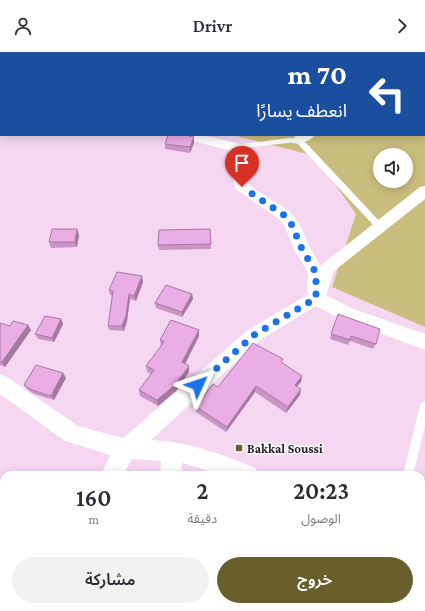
<!DOCTYPE html>
<html lang="ar">
<head>
<meta charset="utf-8">
<style>
	:root { --surface:#fff; --page:#f2f2f3; --text:#2b2b33; --muted:#7c7c81; --accent:#695f2c }
	body { margin:0; font-family:"Crimson Pro","Noto Sans Arabic",serif; background:var(--page); color:var(--text); direction:rtl; height:100vh; display:flex; flex-direction:column; font-size:15px; white-space:nowrap }
	* { box-sizing:border-box; margin:0 }
	p { font-size:13px; color:var(--muted) }
	.icon { flex:none; width:22px; height:22px; fill:none; stroke:currentColor; stroke-width:2; stroke-linecap:round; stroke-linejoin:round }
	.map { position:relative; flex:1; overflow:hidden; direction:ltr }
	.side { position:absolute; left:0px; top:419px; width:425px; height:140px; display:flex; flex-direction:column; background:var(--surface); border-radius:12px 12px 0 0; box-shadow:0 2px 10px #0003; direction:rtl }
	.side>* { flex:none }
	.top-card { position:absolute; left:0px; top:0px; width:425px; height:84px; box-shadow:0 2px 10px #0003; direction:rtl; background:#1a4fa0; color:#fff; overflow:hidden }
	.buttons { position:absolute; left:373px; top:96px; display:grid; gap:8px }
	.buttons a { display:grid; place-items:center; width:40px; height:40px; border-radius:50%; background:var(--surface); box-shadow:0 2px 10px #0003; font-size:20px }
	.pin { position:absolute; display:grid; place-items:center; width:34px; height:34px; color:#fff; margin:-41px -17px; border-radius:50% 50% 50% 0; rotate:-45deg; box-shadow:0 0 4px #0007 }
	.pin .icon { rotate:45deg }
	.me { position:absolute; width:44px; margin:-22px; rotate:48deg; stroke-linejoin:round; filter:drop-shadow(0 0 3px #0008) }
	.turn { display:flex; align-items:center; gap:14px; height:84px; padding:0 12px; font-size:18px }
	.turn .icon { width:52px; height:52px; stroke-width:2.5 }
	.turn b { display:block; font-size:28px; line-height:34px }
	.eta { display:flex; justify-content:space-evenly; align-items:center; height:68px; text-align:center }
	.eta b { font-size:24px; font-weight:600; line-height:28px }
	.button { display:flex; gap:8px; margin-top:auto; padding:8px 12px }
	.button a { flex:1; height:46px; border-radius:24px; background:var(--accent); color:#fff; font-size:16px; font-weight:600; line-height:46px; text-align:center }
	.button a+a { background:var(--page); color:var(--text) }
	header { display:flex; justify-content:space-between; align-items:center; height:52px; padding:0 12px; background:var(--surface); font-size:18px; font-weight:600 }
	.map>svg:first-child { display:block }
	.green { fill:#cabe7e; fill-rule:evenodd }
	.lines { fill:none; stroke-linecap:round; stroke-linejoin:round }
	.lane { fill:#fff; fill-rule:evenodd }
	.street { fill:#fff; fill-rule:evenodd }
	.wall { fill:#ca95c5 }
	.shaded-wall { fill:#a479a0 }
	.building { fill:#ebade5; stroke:#a479a0 }
	.route { stroke:#1a73e8; stroke-width:7; stroke-dasharray:0 12.6 }
	.poi-dot { fill:#695f2c; stroke:#fff; stroke-width:1.5 }
	.labels { text-anchor:middle; dominant-baseline:central; stroke-width:3; stroke-linejoin:round; paint-order:stroke }
	.poi-label { font-size:13px; font-weight:bold; fill:#251a24; stroke:#fff; text-anchor:start }
</style>
</head>
<body>
<header><svg class="icon" aria-label="forward" viewBox="0 0 24 24"><path d="M9 5l7 7-7 7"/></svg>Drivr<svg class="icon" aria-label="person" viewBox="0 0 24 24"><circle cx="12" cy="8" r="4"/><path d="M4 21q1-7 8-7t8 7"/></svg></header>
<div class="map">
<svg width="425" height="559" viewBox="0 0 425 559">
	<rect width="100%" height="100%" fill="#f5d7f2"/>
	<path class="green" d="M 228,0 L 425,0 L 425,275 L 332,235 L 356,162 L 315,104 L 233,83 L 424,83 L 424,1 ZM 380,103 L 406,103 L 406,129 L 380,129 Z"/>
	<g class="lines">
		<g class="lane">
			<path d="M 289,86 L 300,87 L 307,92 L 383,173 L 384,175 L 383,177 L 377,177 L 296,90 L 235,97 L 232,95 L 235,93 Z"/>
			<path d="M 425,349 L 425,374 L 413,423 L 403,423 L 420,353 L 422,350 Z"/>
		</g>
		<g class="street">
			<path d="M 43,0 L 67,0 L 42,1 Z"/>
			<rect x="343" y="0" width="12" height="1"/>
			<rect x="0" y="2" width="1" height="6"/>
			<rect x="0" y="59" width="1" height="8"/>
			<path d="M 178,83 L 202,83 L 240,92 L 242,95 L 249,133 L 289,159 L 300,173 L 309,194 L 320,214 L 420,135 L 425,134 L 425,147 L 334,219 L 326,243 L 351,256 L 425,282 L 425,298 L 339,266 L 316,254 L 260,288 L 151,388 C 190,390 219,401 255,416 L 258,423 L 222,423 L 182,411 L 182,423 L 160,423 L 161,409 L 132,407 L 123,423 L 100,423 L 111,403 L 65,389 L 0,342 L 0,322 L 7,325 L 78,374 L 123,386 L 248,278 L 309,242 L 307,239 L 308,221 L 293,195 L 285,175 L 279,167 L 237,138 L 235,135 L 229,98 L 180,86 Z"/>
			<path d="M 297,83 L 315,83 C 310,89 301,93 293,91 L 291,88 Z"/>
			<path d="M 4,503 L 4,530 L 0,532 L 0,505 Z"/>
			<rect x="152" y="555" width="24" height="4"/>
			<rect x="253" y="555" width="24" height="4"/>
			<path d="M 389,555 L 416,555 L 417,559 L 390,559 Z"/>
		</g>
	</g>
	<g class="wall">
		<path d="M 194,85 L 194,91 L 190,101 L 165,97 L 165,92 Z"/>
		<path d="M 210,177 L 211,197 L 159,198 L 158,193 Z"/>
		<path d="M 79,183 L 77,195 L 51,196 L 49,190 Z"/>
		<path d="M 143,230 L 136,249 L 130,247 L 127,269 L 124,279 L 109,278 L 108,274 L 113,244 L 110,243 L 109,238 Z"/>
		<path d="M 192,242 L 193,247 L 182,265 L 156,256 L 155,251 Z"/>
		<path d="M 338,262 L 376,292 L 373,297 L 350,289 L 348,293 L 330,287 Z"/>
		<path d="M 61,267 L 63,272 L 54,290 L 38,287 L 35,282 Z"/>
		<path d="M 0,271 L 10,274 L 28,273 L 31,278 L 5,315 L 0,313 Z"/>
		<path d="M 199,278 L 199,284 L 185,312 L 189,314 L 189,320 L 176,339 L 158,354 L 140,344 L 139,338 L 151,322 L 147,320 L 146,314 L 161,295 L 160,288 Z"/>
		<path d="M 282,311 L 302,324 L 301,330 L 297,334 L 300,343 L 286,361 L 255,340 L 226,380 L 196,360 L 196,355 L 218,335 Z"/>
		<path d="M 63,321 L 66,326 L 54,348 L 34,342 L 27,337 L 24,333 Z"/>
		<path d="M 0,443 L 4,444 L 4,469 L 0,468 Z"/>
	</g>
	<g class="shaded-wall">
		<path d="M 194,85 L 194,91 L 190,101 L 190,95 Z"/>
		<path d="M 77,177 L 79,183 L 77,195 L 75,190 Z"/>
		<path d="M 142,224 L 143,230 L 136,249 L 134,244 Z"/>
		<path d="M 129,242 L 130,247 L 127,269 L 124,279 L 122,274 Z"/>
		<path d="M 192,242 L 193,247 L 182,265 L 182,260 Z"/>
		<path d="M 61,267 L 63,272 L 54,290 L 52,286 Z"/>
		<path d="M 28,273 L 31,278 L 5,315 L 2,310 Z"/>
		<path d="M 199,278 L 199,284 L 183,316 L 182,310 Z"/>
		<path d="M 189,314 L 189,320 L 176,339 L 158,354 L 157,348 Z"/>
		<path d="M 63,321 L 66,326 L 54,348 L 51,344 Z"/>
		<path d="M 302,324 L 301,330 L 293,339 L 295,333 Z"/>
		<path d="M 256,334 L 255,340 L 226,380 L 227,375 Z"/>
		<path d="M 301,337 L 300,343 L 286,361 L 288,355 Z"/>
	</g>
	<g class="building">
		<path d="M 168,83 L 186,83 L 194,85 L 190,95 L 165,92 Z"/>
		<path d="M 52,177 L 77,177 L 75,190 L 49,190 Z"/>
		<path d="M 210,177 L 211,192 L 158,193 L 159,178 Z"/>
		<path d="M 117,220 L 142,224 L 134,244 L 129,242 L 126,264 L 122,274 L 108,274 L 113,239 L 109,238 Z"/>
		<path d="M 166,233 L 192,242 L 182,260 L 155,251 Z"/>
		<path d="M 338,262 L 380,277 L 376,292 L 351,284 L 350,288 L 331,282 Z"/>
		<path d="M 45,264 L 61,267 L 52,286 L 35,282 Z"/>
		<path d="M 171,268 L 199,278 L 182,310 L 189,314 L 175,333 L 157,348 L 139,338 L 154,318 L 146,314 L 164,290 L 160,288 Z"/>
		<path d="M 13,269 L 28,273 L 2,310 L 0,310 L 0,271 L 10,274 Z"/>
		<path d="M 253,291 L 283,307 L 281,310 L 302,324 L 295,333 L 301,337 L 288,355 L 256,334 L 227,375 L 196,355 L 213,332 L 218,335 Z"/>
		<path d="M 36,313 L 63,321 L 51,344 L 32,338 L 24,333 Z"/>
		<path d="M 0,443 L 4,444 L 4,467 L 0,466 Z"/>
	</g>
	<g class="lines">
		<path class="route" d="M 198,333 L 254,283 L 316,246 L 316,221 L 301,195 L 292,173 L 284,163 L 242,135"/>
	</g>
	<rect class="poi-dot" x="235" y="392" width="8" height="8" rx="2"/>
	<g class="labels">
		<g class="poi-label">
			<text x="247" y="396">Bakkal Soussi</text>
		</g>
	</g>
</svg>
<div class="buttons">
<a><svg class="icon" aria-label="sound" viewBox="0 0 24 24"><path d="M4 9h4l5-4v14l-5-4H4zM17 9q2 3 0 6"/></svg></a>
</div>
<div class="pin" style="left:242px;top:135px;background:#d93025"><svg class="icon" aria-label="arrive" viewBox="0 0 24 24"><path d="M6 21V4h12l-3 4 3 4H6"/></svg></div>
<svg class="me" style="left:198px;top:333px" viewBox="-20 -20 40 40"><path d="M0-17L14 15 0 8-14 15z" fill="#1a73e8" stroke="#fff" stroke-width="4"/></svg>
<div class="top-card">
<div class="turn"><svg class="icon" aria-label="left" viewBox="0 0 24 24"><path d="M17 20v-9H6M10 6l-5 5 5 5"/></svg><div><b>70 m</b>انعطف يسارًا</div></div>
</div>
<section class="side">
<div class="eta">
<div><b>20:23</b><p>الوصول</p></div>
<div><b>2</b><p>دقيقة</p></div>
<div><b>160</b><p>m</p></div>
</div>
<div class="button"><a>خروج</a><a>مشاركة</a></div>
</section>
</div>
</body>
</html>
